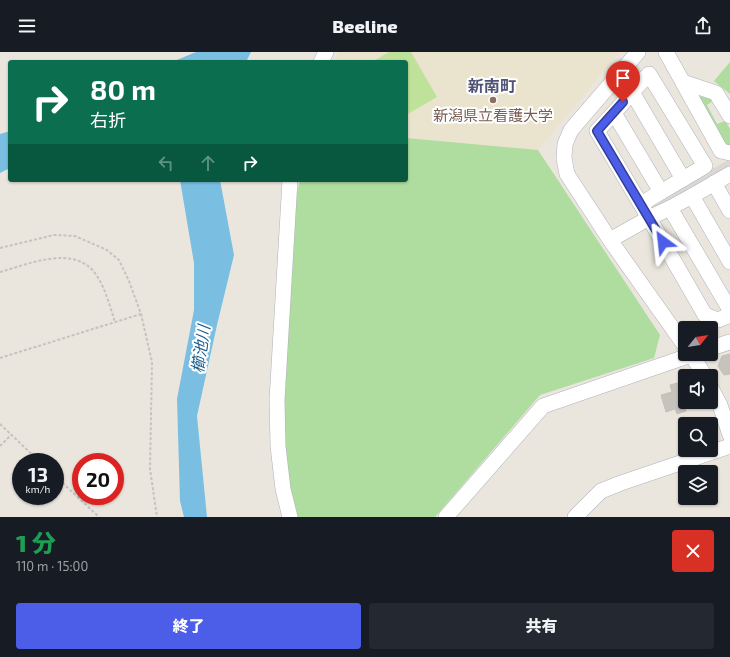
<!DOCTYPE html>
<html lang="ja">
<head>
<meta charset="utf-8">
<style>
	:root { --surface:#171b24; --page:#242831; --text:#f1f3f6; --muted:#9ea1a6; --accent:#4c5ee8 }
	body { margin:0; font-family:"Exo 2","Noto Sans JP",sans-serif; background:var(--page); color:var(--text); height:100vh; display:flex; flex-direction:column; font-size:15px; white-space:nowrap }
	* { box-sizing:border-box; margin:0 }
	p { font-size:13px; color:var(--muted) }
	.icon { flex:none; width:22px; height:22px; fill:none; stroke:currentColor; stroke-width:2; stroke-linecap:round; stroke-linejoin:round }
	.map { position:relative; height:465px; overflow:hidden }
	.panel { display:flex; flex-direction:column; background:var(--surface); flex:1 }
	.panel>* { flex:none }
	.guide { position:absolute; left:8px; top:8px; width:400px; height:122px; border-radius:4px; box-shadow:0 1px 3px #0004; background:#0b6e4f; color:#fff; overflow:hidden }
	.needle { width:26px; rotate:60deg }
	.buttons { position:absolute; left:678px; top:269px; display:grid; gap:8px }
	.buttons a { display:grid; place-items:center; width:40px; height:40px; border-radius:4px; background:var(--surface); box-shadow:0 1px 3px #0004; font-size:20px }
	.speed { position:absolute; left:12px; top:401px; display:flex; gap:8px; font-size:20px; font-weight:700; text-align:center }
	.speed>* { display:grid; place-content:center; width:52px; height:52px; border-radius:50%; background:var(--surface); box-shadow:0 1px 3px #0004; line-height:1 }
	.speed small { font-size:10px; font-weight:400 }
	.speed .limit { border:6px solid #d22; background:#fff; color:#111 }
	.pin { position:absolute; display:grid; place-items:center; width:34px; height:34px; color:#fff; margin:-41px -17px; border-radius:50% 50% 50% 0; rotate:-45deg; box-shadow:0 0 4px #0007 }
	.pin .icon { rotate:45deg }
	.me { position:absolute; width:44px; margin:-22px; rotate:330deg; stroke-linejoin:round; filter:drop-shadow(0 0 3px #0008) }
	.turn { display:flex; align-items:center; gap:14px; height:84px; padding:0 16px; font-size:18px }
	.turn .icon { width:52px; height:52px; stroke-width:2.5 }
	.turn b { display:block; font-size:28px; line-height:34px }
	.lanes { display:flex; align-items:center; height:38px; padding:0 16px; background:#0003; justify-content:center; gap:20px; direction:ltr }
	.lanes .off { opacity:.35 }
	.round { display:grid; place-items:center; flex:none; width:42px; height:42px; border-radius:4px; background:var(--page) }
	.overview { display:flex; align-items:center; justify-content:space-between; height:68px; padding:0 16px }
	h1 { font-size:24px; font-weight:800; line-height:30px; color:#1e9e55 }
	.button { display:flex; gap:8px; margin-top:auto; padding:8px 16px }
	.button a { flex:1; height:46px; border-radius:4px; background:var(--accent); color:#fff; font-size:16px; font-weight:800; line-height:46px; text-align:center }
	.button a+a { background:var(--page); color:var(--text) }
	header { display:flex; justify-content:space-between; align-items:center; height:52px; padding:0 16px; background:var(--surface); font-size:18px; font-weight:800 }
	.map>svg:first-child { display:block }
	.education { fill:#eae3ce }
	.green { fill:#afdc9f }
	.pitch { fill:#bfe29b }
	.plaza { fill:#dbd8d3 }
	.water { fill:#7abfe2 }
	.building { fill:#c6c2bc; stroke:#c5c1b7 }
	.lines { fill:none; stroke-linecap:round; stroke-linejoin:round }
	.minor-casing { stroke:#b0b2bc; stroke-width:16 }
	.path { stroke:#c3c3c3; stroke-width:2; stroke-dasharray:3 2; stroke-linecap:butt }
	.minor { stroke:#fff; stroke-width:15 }
	.route-casing { stroke:#313d97; stroke-width:10 }
	.route { stroke:#4c5ee8; stroke-width:7 }
	.education-dot { fill:#8d6e63; stroke:#fff; stroke-width:1.5 }
	.labels { text-anchor:middle; dominant-baseline:central; stroke-width:4; stroke-linejoin:round; paint-order:stroke }
	.education-label { font-size:15px; fill:#785e54; stroke:#fff }
	.neighbourhood-label { font-size:16px; font-weight:bold; fill:#4f5376; stroke:#fff }
	.water-label { font-size:16px; font-style:italic; fill:#1a5d8d; stroke:#fff }
</style>
</head>
<body>
<header><svg class="icon" aria-label="menu" viewBox="0 0 24 24"><path d="M4 6h16M4 12h16M4 18h16"/></svg>Beeline<svg class="icon" aria-label="share" viewBox="0 0 24 24"><path d="M12 15V3M7 8l5-5 5 5M5 13v7h14v-7"/></svg></header>
<div class="map">
<svg width="730" height="465" viewBox="0 0 730 465">
	<rect width="100%" height="100%" fill="#eae6dd"/>
	<path class="education" d="M 338,0 L 620,0 L 538,98 L 406,86 L 406,10 L 335,10 Z"/>
	<g class="green">
		<path d="M 730,10 L 730,42 L 714,29 Z"/>
		<path d="M 694,43 L 712,47 L 713,49 L 707,53 L 717,72 L 725,69 L 730,77 L 730,94 L 727,95 Z"/>
		<path d="M 406,86 L 538,98 L 660,283 L 654,306 L 540,343 L 435,465 L 297,465 L 289,436 L 282,363 L 293,158 L 300,128 L 406,128 Z"/>
	</g>
	<path class="pitch" d="M 389,0 L 411,0 L 437,45 L 406,63 L 406,10 L 372,10 Z"/>
	<path class="plaza" d="M 730,107 L 730,117 L 655,158 L 651,152 Z"/>
	<g class="water">
		<path d="M 196,0 L 251,0 L 246,10 L 172,10 Z"/>
		<path d="M 10,79 L 10,116 L 0,121 L 0,82 Z"/>
		<path d="M 180,128 L 220,128 L 234,203 L 217,273 L 197,364 L 207,465 L 184,465 L 180,449 L 177,347 L 194,258 L 194,211 Z"/>
	</g>
	<g class="building">
		<path d="M 730,302 L 730,322 L 724,323 L 718,314 L 722,304 Z"/>
		<path d="M 681,330 L 683,336 L 685,336 L 684,354 L 686,359 L 677,362 L 675,357 L 666,360 L 661,343 L 672,340 L 670,333 Z"/>
	</g>
	<g class="lines">
		<defs>
			<g id="minor">
				<path d="M 638,0 L 571,78 L 565,92 L 564,106 L 567,122 L 610,188 L 685,294"/>
				<path d="M 666,0 L 721,99 L 730,101"/>
				<path d="M 321,10 L 326,0"/>
				<path d="M 683,30 L 716,41 L 730,64"/>
				<path d="M 632,40 L 649,22 L 705,114 L 683,127"/>
				<path d="M 614,61 L 632,40 L 683,127 L 661,140"/>
				<path d="M 730,122 L 692,144 L 730,210"/>
				<path d="M 714,131 L 730,159"/>
				<path d="M 692,144 L 670,156 L 730,258"/>
				<path d="M 670,156 L 649,166 L 705,263 L 718,268 L 730,263"/>
				<path d="M 610,188 L 649,166 L 597,79 L 614,61 L 661,140 L 641,152"/>
				<path d="M 711,296 L 730,290"/>
				<path d="M 691,302 L 705,324"/>
				<path d="M 711,336 L 720,353 L 730,383"/>
				<path d="M 290,465 L 283,437 L 278,394 L 277,348 L 290,128"/>
				<path d="M 446,465 L 543,354 L 694,302"/>
				<path d="M 575,465 L 601,439 L 621,431 L 730,394"/>
			</g>
		</defs>
		<use href="#minor" class="minor-casing"/>
		<g class="path">
			<path d="M 0,196 L 54,183 L 75,184 L 107,198 L 119,208 L 129,229 L 141,262 L 152,310 L 150,417 L 157,465"/>
			<path d="M 0,220 C 29,212 76,191 97,224 C 106,238 110,255 115,270"/>
			<path d="M 0,306 L 141,262"/>
			<path d="M 0,372 L 40,410"/>
			<path d="M 0,394 L 11,383"/>
			<path d="M 55,424 L 99,465"/>
		</g>
		<use href="#minor" class="minor"/>
	</g>
	<g class="lines">
		<defs>
			<path id="route" d="M 623,50 L 597,79 L 663,190"/>
		</defs>
		<use href="#route" class="route-casing"/>
		<use href="#route" class="route"/>
	</g>
	<circle class="education-dot" cx="493" cy="48" r="4"/>
	<g class="labels">
		<g class="education-label">
			<text x="493" y="63">新潟県立看護大学</text>
		</g>
		<g class="neighbourhood-label">
			<text x="492" y="33">新南町</text>
		</g>
		<g class="water-label">
			<text transform="translate(200 297) rotate(-82)">櫛池川</text>
		</g>
	</g>
</svg>
<div class="buttons">
<a><svg class="needle" viewBox="-14 -14 28 28"><path d="M0-13l5 13h-10z" fill="#e53935"/><path d="M0 13l5-13h-10z" fill="#9ea1a6"/></svg></a>
<a><svg class="icon" aria-label="sound" viewBox="0 0 24 24"><path d="M4 9h4l5-4v14l-5-4H4zM17 9q2 3 0 6"/></svg></a>
<a><svg class="icon" aria-label="search" viewBox="0 0 24 24"><circle cx="10" cy="10" r="6"/><path d="M15 15l6 6"/></svg></a>
<a><svg class="icon" aria-label="layers" viewBox="0 0 24 24"><path d="M12 4l9 5-9 5-9-5zM3 14l9 5 9-5"/></svg></a>
</div>
<div class="speed"><div>13<small>km/h</small></div><div class="limit">20</div></div>
<div class="pin" style="left:623px;top:50px;background:#d93025"><svg class="icon" aria-label="arrive" viewBox="0 0 24 24"><path d="M6 21V4h12l-3 4 3 4H6"/></svg></div>
<svg class="me" style="left:663px;top:190px" viewBox="-20 -20 40 40"><path d="M0-17L14 15 0 8-14 15z" fill="#4c5ee8" stroke="#fff" stroke-width="4"/></svg>
<div class="guide">
<div class="turn"><svg class="icon" aria-label="right" viewBox="0 0 24 24"><path d="M7 20v-9h11M14 6l5 5-5 5"/></svg><div><b>80 m</b>右折</div></div>
<div class="lanes"><svg class="icon off" aria-label="left" viewBox="0 0 24 24"><path d="M17 20v-9H6M10 6l-5 5 5 5"/></svg><svg class="icon off" aria-label="ahead" viewBox="0 0 24 24"><path d="M12 20V5M6 11l6-6 6 6"/></svg><svg class="icon" aria-label="right" viewBox="0 0 24 24"><path d="M7 20v-9h11M14 6l5 5-5 5"/></svg></div>
</div>
</div>
<section class="panel">
<div class="overview"><div><h1>1 分</h1><p>110 m · 15:00</p></div><a class="round" style="background:#d93025;color:#fff"><svg class="icon" aria-label="close" viewBox="0 0 24 24"><path d="M6 6l12 12M18 6L6 18"/></svg></a></div>
<div class="button"><a>終了</a><a>共有</a></div>
</section>
</body>
</html>
